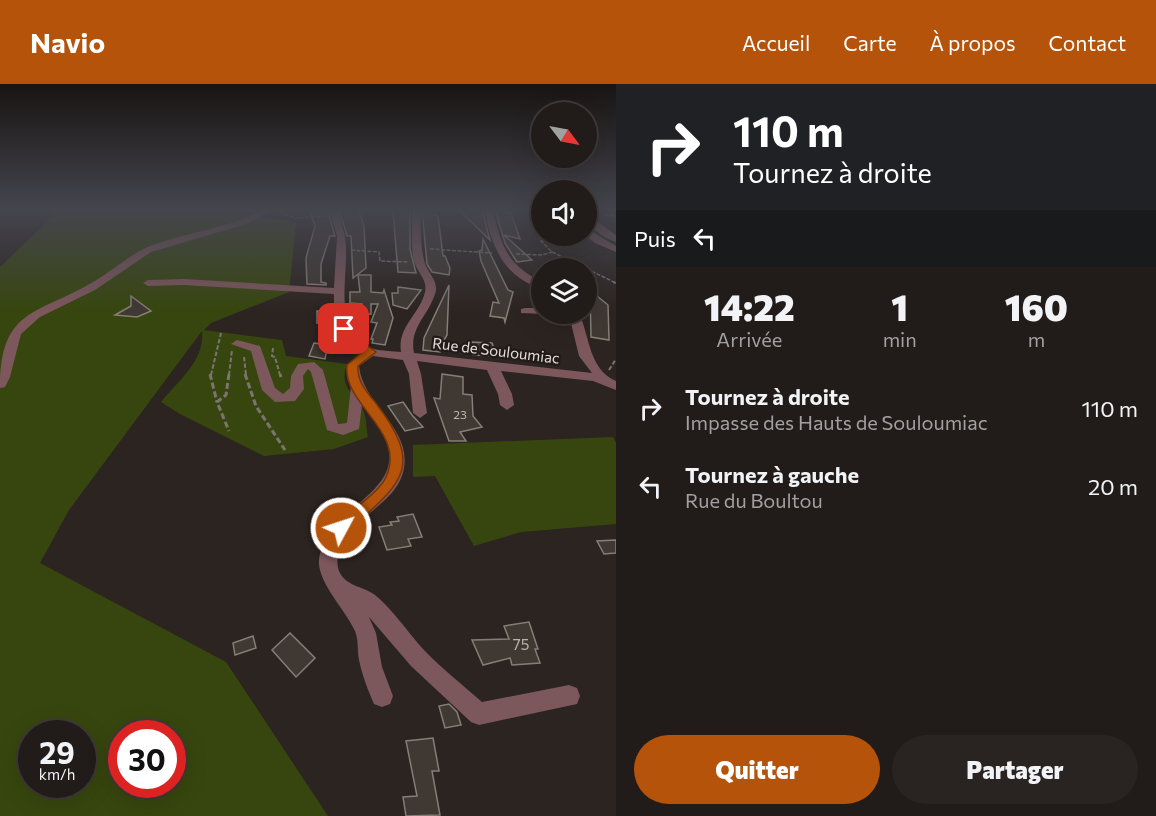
<!DOCTYPE html>
<html lang="fr">
<head>
<meta charset="utf-8">
<style>
	:root { --surface:#211b19; --page:#292422; --text:#f1f3f6; --muted:#a2a1a2; --line:#3e3938; --accent:#b45309 }
	body { margin:0; font-family:Commissioner,sans-serif; background:var(--page); color:var(--text); height:100vh; display:flex; flex-direction:column; font-size:22px; white-space:nowrap }
	* { box-sizing:border-box; margin:0 }
	p { font-size:20px; color:var(--muted) }
	.icon { flex:none; width:33px; height:33px; fill:none; stroke:currentColor; stroke-width:2; stroke-linecap:round; stroke-linejoin:round }
	.map { position:relative; flex:1; overflow:hidden }
	.sheet { display:flex; flex-direction:column; background:var(--surface); width:540px }
	.sheet>* { flex:none }
	.hud { background:#202124; color:#fff; overflow:hidden }
	.needle { width:39px; rotate:122deg }
	.buttons { position:absolute; left:531px; top:18px; display:grid; gap:12px }
	.buttons a { display:grid; place-items:center; width:66px; height:66px; border-radius:50%; background:var(--surface); box-shadow:0 6px 24px #0002,0 0 0 2px var(--line); font-size:30px }
	.speed { position:absolute; left:18px; top:636px; display:flex; gap:12px; font-size:30px; font-weight:700; text-align:center }
	.speed>* { display:grid; place-content:center; width:78px; height:78px; border-radius:50%; background:var(--surface); box-shadow:0 6px 24px #0002,0 0 0 2px var(--line); line-height:1 }
	.speed small { font-size:15px; font-weight:400 }
	.speed .limit { border:9px solid #d22; background:#fff; color:#111 }
	.pin { position:absolute; display:grid; place-items:center; width:51px; height:51px; color:#fff; margin:-26px; border-radius:12px; box-shadow:0 3px 9px #0006 }
	.me { position:absolute; width:66px; margin:-33px; rotate:50deg; stroke-linejoin:round; filter:drop-shadow(0 0 4px #0008) }
	.turn { display:flex; align-items:center; gap:21px; height:126px; padding:0 18px; font-size:27px }
	.turn .icon { width:78px; height:78px; stroke-width:2.5 }
	.turn b { display:block; font-size:42px; line-height:51px }
	.then { display:flex; align-items:center; height:57px; padding:0 18px; background:#0003; gap:12px; font-size:22px }
	.eta { display:flex; justify-content:space-evenly; align-items:center; height:102px; text-align:center }
	.eta b { font-size:36px; font-weight:800; line-height:42px }
	.button { display:flex; gap:12px; margin-top:auto; padding:12px 18px }
	.button a { flex:1; height:69px; border-radius:36px; background:var(--accent); color:#fff; font-size:24px; font-weight:800; line-height:69px; text-align:center }
	.button a+a { background:var(--page); color:var(--text) }
	ul { padding:0; list-style:none }
	li { display:flex; align-items:center; gap:18px; height:78px; padding:0 18px }
	li div { flex:1 }
	li b { display:block; font-size:22px }
	li em { font-style:normal }
	header { display:flex; align-items:center; gap:36px; box-sizing:border-box; height:84px; padding:0 30px; background:var(--accent); color:#fff }
	header strong { font-size:28px }
	nav { display:flex; gap:33px; margin-inline-start:auto; font-size:21px }
	main { display:flex; flex:1; min-height:0 }
	.map>svg:first-child { display:block }
	.green { fill:#37460e; fill-rule:evenodd }
	.building { fill:#3f3833; stroke:#857e77; stroke-width:1.5 }
	.lines { fill:none; stroke-linecap:round; stroke-linejoin:round }
	.path-far2 { stroke:#7b7471; stroke-width:1.5; stroke-dasharray:4 1.5; stroke-linecap:butt }
	.path-far1 { stroke:#7b7471; stroke-width:2; stroke-dasharray:4.5 2; stroke-linecap:butt }
	.path { stroke:#7b7471; stroke-width:3; stroke-dasharray:6 3; stroke-linecap:butt }
	.minor { fill:#7c575c; fill-rule:evenodd }
	.route { fill:#b45309; stroke:#753606; stroke-width:1.5 }
	.labels { text-anchor:middle; dominant-baseline:central; stroke-width:4.5; stroke-linejoin:round; paint-order:stroke }
	.number-label { font-size:12px; fill:#bab4b1 }
	.street-label { font-size:15px; fill:#e3dedb; stroke:#221b17 }
	.near-number-label { font-size:15px; fill:#bab4b1 }
</style>
</head>
<body>
<header>
<strong>Navio</strong>
<nav><a>Accueil</a><a>Carte</a><a>À propos</a><a>Contact</a></nav>
</header>
<main>
<div class="map">
<svg width="616" height="732" viewBox="0 0 616 732">
	<rect width="100%" height="100%" fill="#2c2421"/>
	<g class="green">
		<path d="M 55,125 L 271,125 L 260,133 L 296,138 L 289,208 L 211,239 L 204,246 L 282,256 L 286,272 L 347,280 C 339,303 352,307 362,324 C 367,332 366,344 368,353 L 334,365 L 264,372 L 180,330 L 161,318 C 178,297 205,277 202,247 L 69,426 L 40,479 L 226,578 L 328,732 L 0,732 L 0,183 L 47,138 ZM 32,650 L 82,650 L 82,700 L 32,700 ZM 122,650 L 172,650 L 172,700 L 122,700 Z"/>
		<path d="M 613,353 L 616,359 L 616,440 L 521,448 L 474,462 L 435,392 L 413,393 L 413,361 Z"/>
	</g>
	<g class="building">
		<path d="M 309,125 L 327,125 L 335,152 L 330,152 L 321,180 L 321,198 L 326,199 L 326,201 L 307,200 L 306,174 L 315,142 Z"/>
		<path d="M 339,125 L 358,125 L 364,142 L 366,184 L 353,194 L 351,152 L 347,152 Z"/>
		<path d="M 396,125 L 410,125 L 410,165 L 416,189 L 398,188 L 394,140 L 393,127 Z"/>
		<path d="M 422,125 L 435,125 L 434,131 L 438,132 L 443,172 L 445,172 L 450,184 L 449,191 L 432,188 L 427,180 Z"/>
		<path d="M 458,125 L 482,126 L 490,156 Z"/>
		<path d="M 495,126 L 511,129 L 520,155 L 504,151 L 532,176 L 517,178 L 515,175 L 505,159 Z"/>
		<path d="M 483,155 L 508,206 L 513,208 L 505,238 L 504,234 L 490,232 L 493,218 L 499,219 L 481,177 L 479,167 L 482,166 Z"/>
		<path d="M 358,191 L 371,191 L 371,208 L 383,209 L 384,206 L 393,234 L 385,261 L 372,259 L 373,255 L 371,255 L 377,239 L 371,238 L 378,220 L 371,220 L 371,230 L 363,231 L 362,220 L 350,219 L 350,208 L 360,208 Z"/>
		<path d="M 449,201 L 447,251 L 440,263 L 440,268 L 423,266 L 424,254 Z"/>
		<path d="M 398,203 L 421,206 L 407,225 L 393,221 L 392,209 L 398,209 Z"/>
		<path d="M 590,206 L 608,221 L 609,256 L 591,253 Z"/>
		<path d="M 131,212 L 151,227 L 137,233 L 115,231 L 131,222 Z"/>
		<path d="M 317,227 L 331,227 L 331,240 L 317,239 Z"/>
		<path d="M 470,258 L 492,259 L 497,272 L 473,271 Z"/>
		<path d="M 314,259 L 328,261 L 325,275 L 309,272 Z"/>
		<path d="M 442,290 L 463,293 L 463,310 L 472,311 L 473,332 L 482,343 L 460,348 L 466,357 L 449,357 L 434,314 L 440,315 Z"/>
		<path d="M 403,318 L 412,331 L 423,343 L 405,347 L 388,322 Z"/>
		<path d="M 413,430 L 422,453 L 408,455 L 411,462 L 387,466 L 379,443 L 392,441 L 390,438 L 399,437 L 397,433 Z"/>
		<path d="M 616,456 L 616,469 L 604,470 L 597,457 Z"/>
		<path d="M 529,538 L 538,565 L 535,565 L 540,579 L 512,581 L 510,574 L 483,581 L 472,556 L 509,555 L 504,542 Z"/>
		<path d="M 290,549 L 315,574 L 296,593 L 272,566 Z"/>
		<path d="M 253,552 L 256,564 L 235,571 L 233,559 Z"/>
		<path d="M 449,620 L 457,628 L 461,641 L 445,644 L 439,622 Z"/>
		<path d="M 433,654 L 439,687 L 432,687 L 440,731 L 406,732 L 403,713 L 417,712 L 406,657 Z"/>
	</g>
	<g class="lines">
		<g class="path-far2">
			<path d="M 530,125 L 541,157 L 552,168 L 616,199"/>
			<path d="M 279,128 L 295,134 L 325,132"/>
			<path d="M 604,131 L 616,132"/>
			<path d="M 541,157 L 581,157"/>
			<path d="M 430,165 L 492,169"/>
			<path d="M 351,166 L 379,168 L 380,177 L 408,178"/>
			<path d="M 516,170 L 542,171 L 552,168"/>
		</g>
		<g class="path-far1">
			<path d="M 613,198 L 616,199"/>
			<path d="M 273,264 L 272,272 L 275,273 L 280,291"/>
			<path d="M 244,273 L 246,291"/>
			<path d="M 609,286 L 616,275"/>
			<path d="M 211,291 L 221,249"/>
			<path d="M 229,291 L 232,266"/>
		</g>
		<g class="path">
			<path d="M 210,290 L 217,318"/>
			<path d="M 229,290 L 226,311 L 217,318 L 229,347"/>
			<path d="M 245,290 L 256,322 L 285,366"/>
			<path d="M 280,290 L 281,293"/>
		</g>
		<g class="minor">
			<path d="M 264,125 L 274,125 L 246,140 L 151,168 L 95,206 L 40,233 L 21,250 L 10,293 L 5,303 L 0,304 C 0,224 37,231 93,198 C 114,186 132,168 155,160 C 192,147 230,144 264,125 Z"/>
			<path d="M 329,125 L 337,125 C 342,139 346,151 346,166 C 347,198 333,251 374,265 C 382,267 393,267 401,268 C 397,243 420,230 425,208 C 428,196 417,188 414,177 C 410,162 413,142 412,125 L 420,125 C 421,142 420,160 424,176 C 426,188 440,197 435,210 C 428,232 409,244 414,269 L 592,289 L 579,272 L 570,235 L 552,232 L 550,230 L 579,230 C 590,251 588,285 616,297 L 616,306 L 593,297 L 501,287 L 512,310 L 514,321 L 507,326 L 500,321 L 498,310 L 487,286 L 417,277 L 421,290 L 427,329 L 420,334 L 413,329 L 409,290 L 403,276 L 373,272 L 359,282 C 363,321 411,343 404,384 C 399,415 363,429 346,452 C 339,461 335,476 339,487 C 345,501 360,502 372,509 C 388,519 410,551 424,566 C 442,585 463,601 482,618 L 569,601 L 577,604 L 580,612 L 577,620 L 479,641 L 471,638 L 411,582 L 369,533 L 376,549 L 382,583 L 393,612 L 390,620 L 382,623 L 374,620 C 368,606 362,591 359,576 C 357,566 359,554 354,545 C 345,526 317,497 319,476 C 326,422 409,409 385,355 C 380,343 370,332 362,321 L 359,345 L 343,351 L 327,346 L 311,288 L 308,285 L 303,292 L 304,305 L 295,317 L 275,318 L 262,306 L 251,267 L 231,260 L 237,256 L 260,262 L 275,304 L 283,310 L 290,304 L 291,292 L 298,280 L 314,278 L 323,286 L 338,340 L 347,339 L 351,302 L 347,281 L 363,268 C 340,256 333,235 334,210 L 184,201 L 148,202 L 143,199 L 148,196 L 184,195 L 334,204 L 337,152 Z"/>
			<path d="M 484,125 L 492,125 C 502,162 506,180 542,198 L 542,205 C 502,192 492,162 484,125 Z"/>
			<path d="M 586,125 L 594,125 L 598,138 L 616,151 L 616,158 C 601,153 586,142 586,125 Z"/>
			<path d="M 586,144 L 616,162 L 616,168 L 595,159 L 586,152 Z"/>
			<path d="M 525,224 L 542,224 L 542,230 L 545,230 L 521,229 L 521,225 Z"/>
		</g>
	</g>
	<linearGradient id="sky" x2="0" y2="1"><stop stop-color="#181412"/><stop offset="0.55" stop-color="#45454e"/><stop offset="1" stop-color="#45454e" stop-opacity="0"/></linearGradient>
	<rect width="616" height="228" fill="url(#sky)"/>
	<path class="route" d="M 344,242 L 348,243 C 356,256 365,259 376,268 L 358,282 C 357,297 366,307 375,318 C 427,385 400,400 346,449 L 341,450 L 335,449 L 333,444 L 335,439 C 349,428 380,408 386,393 C 407,347 342,321 347,281 L 362,268 L 345,257 L 339,245 Z"/>
	<g class="labels">
		<g class="number-label">
			<text x="460" y="330">23</text>
		</g>
		<g class="street-label">
			<text transform="translate(496 266) rotate(7)">Rue de Souloumiac</text>
		</g>
		<g class="near-number-label">
			<text x="521" y="560">75</text>
		</g>
	</g>
</svg>
<div class="buttons">
<a><svg class="needle" viewBox="-14 -14 28 28"><path d="M0-13l5 13h-10z" fill="#e53935"/><path d="M0 13l5-13h-10z" fill="#a2a1a2"/></svg></a>
<a><svg class="icon" aria-label="sound" viewBox="0 0 24 24"><path d="M4 9h4l5-4v14l-5-4H4zM17 9q2 3 0 6"/></svg></a>
<a><svg class="icon" aria-label="layers" viewBox="0 0 24 24"><path d="M12 4l9 5-9 5-9-5zM3 14l9 5 9-5"/></svg></a>
</div>
<div class="speed"><div>29<small>km/h</small></div><div class="limit">30</div></div>
<div class="pin" style="left:344px;top:245px;background:#d93025"><svg class="icon" aria-label="arrive" viewBox="0 0 24 24"><path d="M6 21V4h12l-3 4 3 4H6"/></svg></div>
<svg class="me" style="left:341px;top:444px" viewBox="-20 -20 40 40"><circle r="17" fill="#b45309" stroke="#fff" stroke-width="3"/><path d="M0-11L8 9 0 5-8 9z" fill="#fff"/></svg>
</div>
<section class="sheet">
<div class="hud">
<div class="turn"><svg class="icon" aria-label="right" viewBox="0 0 24 24"><path d="M7 20v-9h11M14 6l5 5-5 5"/></svg><div><b>110 m</b>Tournez à droite</div></div>
<div class="then">Puis<svg class="icon" aria-label="left" viewBox="0 0 24 24"><path d="M17 20v-9H6M10 6l-5 5 5 5"/></svg></div>
</div>
<div class="eta">
<div><b>14:22</b><p>Arrivée</p></div>
<div><b>1</b><p>min</p></div>
<div><b>160</b><p>m</p></div>
</div>
<ul>
<li><svg class="icon" aria-label="right" viewBox="0 0 24 24"><path d="M7 20v-9h11M14 6l5 5-5 5"/></svg><div><b>Tournez à droite</b><p>Impasse des Hauts de Souloumiac</p></div><em>110 m</em></li>
<li><svg class="icon" aria-label="left" viewBox="0 0 24 24"><path d="M17 20v-9H6M10 6l-5 5 5 5"/></svg><div><b>Tournez à gauche</b><p>Rue du Boultou</p></div><em>20 m</em></li>
</ul>
<div class="button"><a>Quitter</a><a>Partager</a></div>
</section>
</main>
</body>
</html>
